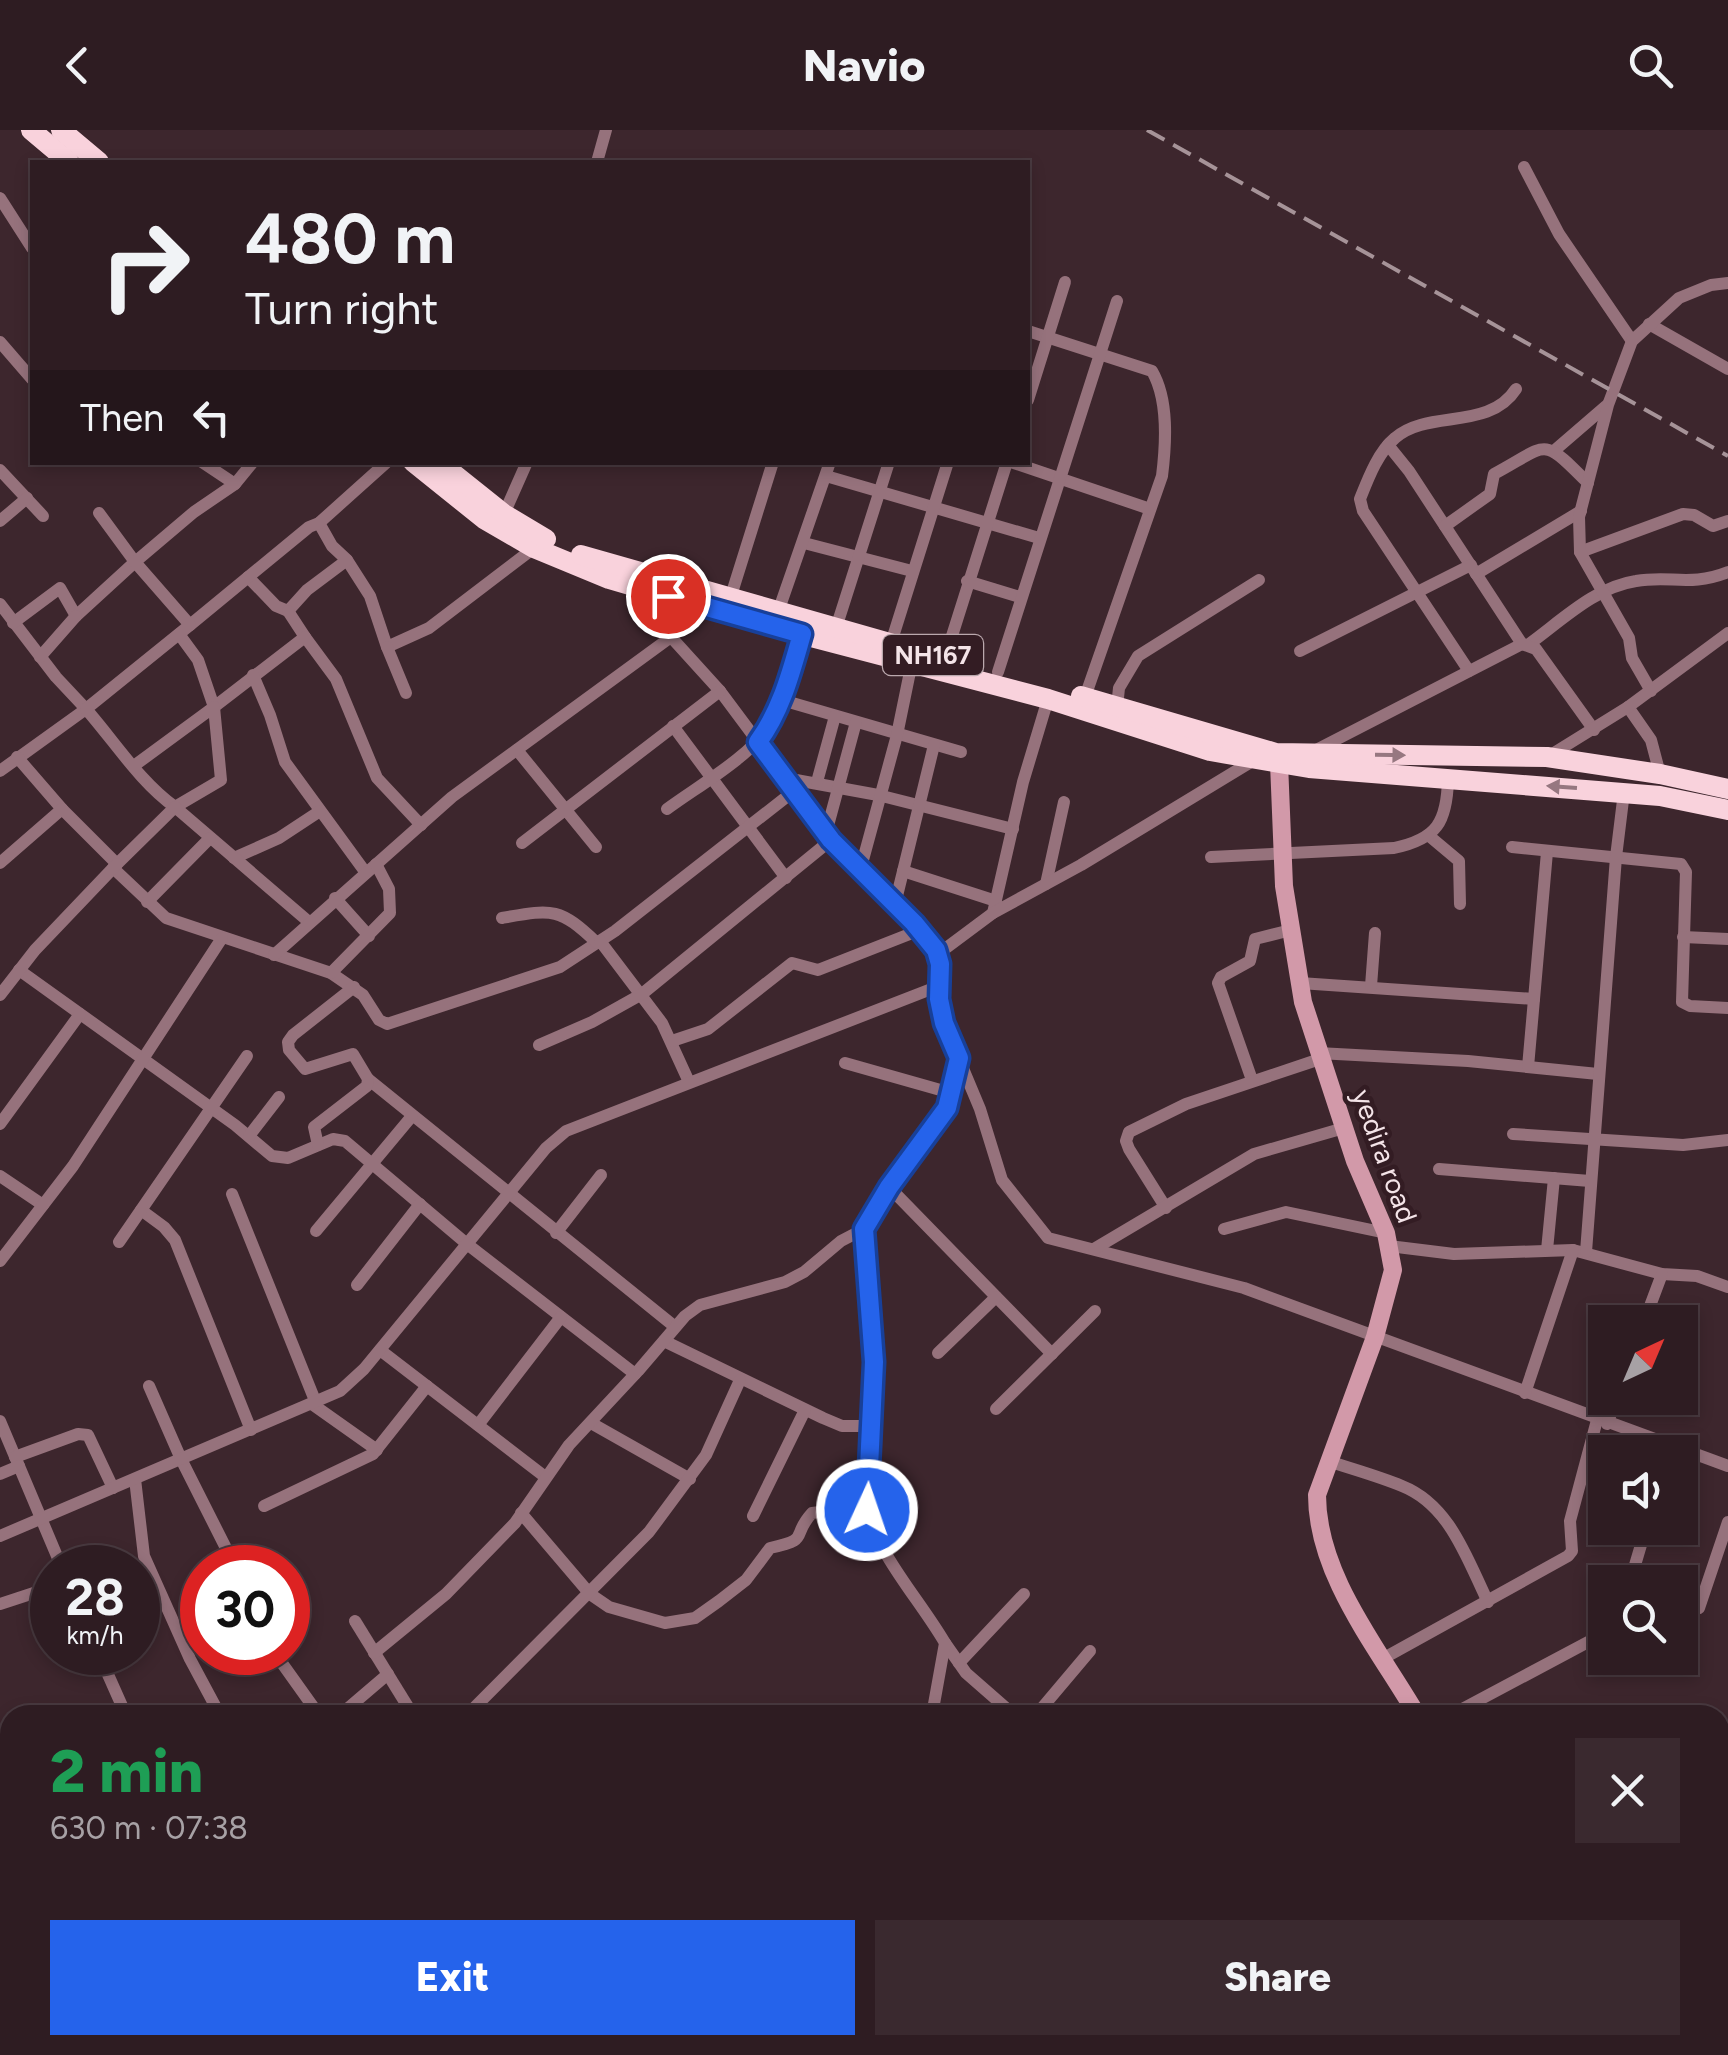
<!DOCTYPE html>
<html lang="en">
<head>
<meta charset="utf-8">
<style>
	:root { --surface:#2e1c22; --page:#3a292f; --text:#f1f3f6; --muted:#a7a1a5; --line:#493a40; --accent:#2563eb }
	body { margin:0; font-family:Figtree,sans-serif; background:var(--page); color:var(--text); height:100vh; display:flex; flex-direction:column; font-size:38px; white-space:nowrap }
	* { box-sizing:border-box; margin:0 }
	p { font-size:32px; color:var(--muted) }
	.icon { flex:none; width:55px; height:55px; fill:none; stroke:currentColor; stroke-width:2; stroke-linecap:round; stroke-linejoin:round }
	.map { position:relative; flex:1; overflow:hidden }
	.sheet { position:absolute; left:0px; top:1575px; width:1730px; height:350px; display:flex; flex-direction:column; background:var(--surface); border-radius:30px 30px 0 0; box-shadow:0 5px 15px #0003,0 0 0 2px var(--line) }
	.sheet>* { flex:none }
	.guide { position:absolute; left:30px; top:30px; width:1000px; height:305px; border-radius:0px; box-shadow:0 5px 15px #0003,0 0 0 2px var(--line); background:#2e1c22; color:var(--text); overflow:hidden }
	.needle { width:65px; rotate:44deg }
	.fabs { position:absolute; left:1588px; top:1175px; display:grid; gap:20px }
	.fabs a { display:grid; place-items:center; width:110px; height:110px; border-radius:0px; background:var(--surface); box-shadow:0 5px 15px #0003,0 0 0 2px var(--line); font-size:50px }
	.speed { position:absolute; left:30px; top:1415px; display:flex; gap:20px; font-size:50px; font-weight:700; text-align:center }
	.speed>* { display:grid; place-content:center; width:130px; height:130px; border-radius:50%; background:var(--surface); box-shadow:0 5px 15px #0003,0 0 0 2px var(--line); line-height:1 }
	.speed small { font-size:25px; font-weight:400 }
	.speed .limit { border:15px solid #d22; background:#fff; color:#111 }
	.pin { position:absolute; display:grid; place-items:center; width:85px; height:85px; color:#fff; margin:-42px; border:5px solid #fff; border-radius:50%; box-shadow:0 2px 10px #0007 }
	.me { position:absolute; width:110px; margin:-55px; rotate:3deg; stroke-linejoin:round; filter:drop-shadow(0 0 8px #0008) }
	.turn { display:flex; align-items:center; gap:35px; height:210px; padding:0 50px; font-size:45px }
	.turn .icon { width:130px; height:130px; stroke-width:2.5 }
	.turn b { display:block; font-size:70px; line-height:85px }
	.then { display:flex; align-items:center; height:95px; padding:0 50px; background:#0003; gap:20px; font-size:38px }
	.round { display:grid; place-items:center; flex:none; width:105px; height:105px; border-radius:0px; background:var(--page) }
	.overview { display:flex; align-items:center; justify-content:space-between; height:170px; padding:0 50px }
	h1 { font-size:60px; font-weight:800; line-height:75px; color:#1e9e55 }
	.primary-button { display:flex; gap:20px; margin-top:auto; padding:20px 50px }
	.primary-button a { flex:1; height:115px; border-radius:0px; background:var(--accent); color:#fff; font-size:40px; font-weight:800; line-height:115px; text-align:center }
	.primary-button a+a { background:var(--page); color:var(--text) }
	header { display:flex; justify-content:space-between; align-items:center; height:130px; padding:0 50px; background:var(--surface); font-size:45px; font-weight:800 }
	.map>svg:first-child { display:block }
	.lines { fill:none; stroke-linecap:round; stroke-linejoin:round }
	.minor { stroke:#96727c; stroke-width:12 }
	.secondary { stroke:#d299a9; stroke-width:18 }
	.trunk { stroke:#f9d2dc; stroke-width:20 }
	.rail { stroke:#a69398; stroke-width:4; stroke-dasharray:20 10; stroke-linecap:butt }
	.oneway { fill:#967780 }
	.route-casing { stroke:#184099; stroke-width:25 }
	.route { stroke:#2563eb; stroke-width:18 }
	.labels { text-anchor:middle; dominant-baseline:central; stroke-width:9; stroke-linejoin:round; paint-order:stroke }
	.shield { fill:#331c23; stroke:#baa8ad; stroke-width:2.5 }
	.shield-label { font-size:25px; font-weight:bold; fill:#f4e4e8 }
	.street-label { font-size:28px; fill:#f4e4e8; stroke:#331c23 }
</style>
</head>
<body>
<header><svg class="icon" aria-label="back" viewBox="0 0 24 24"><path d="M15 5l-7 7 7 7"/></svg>Navio<svg class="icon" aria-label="search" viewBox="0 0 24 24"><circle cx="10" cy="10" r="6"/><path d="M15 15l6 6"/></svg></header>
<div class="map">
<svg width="1728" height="1925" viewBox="0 0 1728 1925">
	<rect width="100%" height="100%" fill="#3d262d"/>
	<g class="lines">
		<g class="minor">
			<path d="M 597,32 L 606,0"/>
			<path d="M 1524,37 L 1559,104 L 1632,211"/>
			<path d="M 0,68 L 32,118"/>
			<path d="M 1649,194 L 1728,239"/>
			<path d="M 1028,201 L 1152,241 C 1169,270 1166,314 1162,346 L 1085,567"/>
			<path d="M 0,212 L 32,249"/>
			<path d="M 1028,270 L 1065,152"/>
			<path d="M 1388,315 L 1409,341 L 1522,514"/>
			<path d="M 1555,320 L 1606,276"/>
			<path d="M 1011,332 L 1150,379"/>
			<path d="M 0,340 L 43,386"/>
			<path d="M 826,346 L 1039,408"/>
			<path d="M 235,354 L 253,332"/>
			<path d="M 504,384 L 527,332"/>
			<path d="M 0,391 L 27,368"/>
			<path d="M 1445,396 L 1490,364 L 1494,344 C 1550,314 1540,305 1588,353"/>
			<path d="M 804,413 L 912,441"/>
			<path d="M 1580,422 L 1683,384 L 1694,385 L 1713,396 L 1728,391"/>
			<path d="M 347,430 L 370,466 L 387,517 L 429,498 L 534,418"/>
			<path d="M 1476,444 L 1581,381"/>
			<path d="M 248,447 L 276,476 L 288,481 L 307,460 L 347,430 L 332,416 L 319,393"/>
			<path d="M 967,451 L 1020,467"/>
			<path d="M 643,460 L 671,507 L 720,561 L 831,710 L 914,793 L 937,820 L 941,834 L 939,869 L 944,893 L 980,979 L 1002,1050 L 1048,1108 L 1244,1158 L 1728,1336"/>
			<path d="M 730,469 L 773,332"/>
			<path d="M 0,474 L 56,547 L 86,579 L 0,641"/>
			<path d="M 778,482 L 830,332"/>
			<path d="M 13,493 L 60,458 L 76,486 L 135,432 L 99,383"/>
			<path d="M 190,495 L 309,397 L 319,393 L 387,332"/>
			<path d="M 836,498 L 889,332"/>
			<path d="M 179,504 L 198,530 L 214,577 L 305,507 L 288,481"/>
			<path d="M 305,507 L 336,549 L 377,648 L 421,695"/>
			<path d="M 891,513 L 948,332"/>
			<path d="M 1529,514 C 1561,491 1595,457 1636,451 C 1671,445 1690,457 1728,442"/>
			<path d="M 387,517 L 406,563"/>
			<path d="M 1300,521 L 1471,435"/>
			<path d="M 40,527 L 76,486"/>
			<path d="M 945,528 L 1007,332"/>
			<path d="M 1469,541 L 1363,381 L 1360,369 C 1368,349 1378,322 1395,308 C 1428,279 1489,301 1516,259"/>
			<path d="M 998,542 L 1117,171"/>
			<path d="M 253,545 L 270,585 L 285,632 L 366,743"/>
			<path d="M 1651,561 L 1632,528 L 1629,508 L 1580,422 L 1579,387 L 1608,275 L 1632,211 L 1679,168 L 1711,155 L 1728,153"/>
			<path d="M 782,570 L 961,622"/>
			<path d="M 1117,577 L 1119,558 L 1138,526 L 1259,450"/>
			<path d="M 1628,577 L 1651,610 L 1660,644"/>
			<path d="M 673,596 L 786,748"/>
			<path d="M 517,620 L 596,717"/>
			<path d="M 1316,620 L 1522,514 L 1536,519 L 1594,600"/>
			<path d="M 1549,626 L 1628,577 L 1728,503"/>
			<path d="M 17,627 L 62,679"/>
			<path d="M 135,635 L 214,577 L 221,650 L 175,677 C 140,652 115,612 86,579 L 190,495 L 135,432 L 194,382 L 235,354 L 202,332"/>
			<path d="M 785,648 L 878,665 L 1013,699"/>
			<path d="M 817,652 L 835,586"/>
			<path d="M 667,679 C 698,656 750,627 771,594 C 787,568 793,534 802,504"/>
			<path d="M 826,703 L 856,592"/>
			<path d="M 1428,705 L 1459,731 L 1460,774"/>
			<path d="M 522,713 L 720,561"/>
			<path d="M 1512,717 L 1681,734 L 1686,742 L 1682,872 L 1690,876 L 1728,878"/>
			<path d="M 1211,727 L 1394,718 C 1437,709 1447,692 1448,649"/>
			<path d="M 234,728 L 279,708 L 320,681"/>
			<path d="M 0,733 L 62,679 L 117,734 L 175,677 L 309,792"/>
			<path d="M 113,738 L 166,788 L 331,843 L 363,865 L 379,890 L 387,894 L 560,837 L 615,801 L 794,661"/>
			<path d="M 860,741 L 897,605 L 912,532"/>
			<path d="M 903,741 L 996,771"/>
			<path d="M 1046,754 L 1064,672"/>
			<path d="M 335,768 L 369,806"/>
			<path d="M 147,772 L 210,708"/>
			<path d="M 895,774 L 934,615"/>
			<path d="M 993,783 L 1023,652 L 1048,569"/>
			<path d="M 502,788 C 553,779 559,777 597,813"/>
			<path d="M 1683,807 L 1728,809"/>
			<path d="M 600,811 L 662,893 L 689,952"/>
			<path d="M 938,824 L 993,783 L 1081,735 L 1254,630"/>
			<path d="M 274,825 L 452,667 L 671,507"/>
			<path d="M 19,840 L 235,995 L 272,1026 L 288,1028 L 333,1009 L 345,1011 L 467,1114 L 635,1244"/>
			<path d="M 331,843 L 390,783 L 389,759 L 376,734"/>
			<path d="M 1300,853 L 1534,869"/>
			<path d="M 1371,856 L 1375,803"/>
			<path d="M 0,865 L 35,820 L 117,734"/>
			<path d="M 672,911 L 708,899 L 792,833 L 818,840 L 920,800"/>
			<path d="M 539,915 L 592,892 L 642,864 L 831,710"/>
			<path d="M 1318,923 L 1468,931 L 1598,944"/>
			<path d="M 845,933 L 951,963"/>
			<path d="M 1528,937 L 1547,722"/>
			<path d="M 368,949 L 674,1196"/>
			<path d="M 1252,950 L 1218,853 L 1221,847 L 1250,831 L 1255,809 L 1291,800"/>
			<path d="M 0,994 L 80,884"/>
			<path d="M 1513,1004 L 1683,1015 L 1728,1010"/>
			<path d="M 249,1006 L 279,967"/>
			<path d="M 318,1015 L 314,997 L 367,956 L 368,949 L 353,924 L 305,939 L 289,920 L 288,912 L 293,905 L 354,857"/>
			<path d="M 1439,1039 L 1590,1051"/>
			<path d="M 0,1046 L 43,1075"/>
			<path d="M 889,1057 L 1052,1224"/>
			<path d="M 232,1064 L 316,1273"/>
			<path d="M 1166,1078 L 1129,1019 L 1126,1011 L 1129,1002 L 1186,974 L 1320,929"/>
			<path d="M 141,1080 L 164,1097 L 175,1110 L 251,1300"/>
			<path d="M 1224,1099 L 1286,1082 L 1386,1103"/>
			<path d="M 316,1101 L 412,986"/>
			<path d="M 556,1103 L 601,1045"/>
			<path d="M 119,1112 L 247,926"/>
			<path d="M 1389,1116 L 1454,1124 L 1573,1120 L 1662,1144 L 1697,1146 L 1728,1157"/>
			<path d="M 1094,1119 L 1254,1024 L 1344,998"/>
			<path d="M 1547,1120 L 1554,1048"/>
			<path d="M 1586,1122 L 1616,727 L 1624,662"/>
			<path d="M 0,1131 L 73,1036 L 222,808"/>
			<path d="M 357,1155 L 420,1074"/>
			<path d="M 1644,1192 L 1662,1144"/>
			<path d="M 664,1211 L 823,1288 L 842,1296 L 872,1296"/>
			<path d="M 380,1220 L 544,1346"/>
			<path d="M 938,1223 L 996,1167"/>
			<path d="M 149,1256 L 181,1329 L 236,1438"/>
			<path d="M 1525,1263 L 1573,1120"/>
			<path d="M 312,1274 L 377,1320"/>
			<path d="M 996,1279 L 1095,1181"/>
			<path d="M 0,1291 L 62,1438"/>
			<path d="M 591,1293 L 690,1349"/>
			<path d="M 1607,1294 L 1617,1268"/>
			<path d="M 478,1295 L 561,1187"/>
			<path d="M 15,1327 L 78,1304 L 88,1305 L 113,1358"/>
			<path d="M 1328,1331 C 1352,1339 1378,1346 1402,1356 C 1450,1375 1467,1429 1488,1472"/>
			<path d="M 0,1344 L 19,1336"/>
			<path d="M 135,1349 L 144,1426 L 190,1529 L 220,1585"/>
			<path d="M 264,1376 L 373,1324 L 427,1256"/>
			<path d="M 521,1383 L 590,1464 L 609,1477 L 665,1493 L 695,1488 L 719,1471 L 746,1450 L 770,1418 C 812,1409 790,1407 812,1383 L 867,1376"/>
			<path d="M 753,1386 L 805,1280"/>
			<path d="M 0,1406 L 340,1261 L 364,1239 L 546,1018 L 566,1001 L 939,856"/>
			<path d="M 1630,1452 L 1646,1398"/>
			<path d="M 0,1474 L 52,1457"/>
			<path d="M 1699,1478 L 1728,1392"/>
			<path d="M 355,1491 L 413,1585"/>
			<path d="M 945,1513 L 966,1543 L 1014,1585"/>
			<path d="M 98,1522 L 126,1585"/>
			<path d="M 274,1522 L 319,1585"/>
			<path d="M 374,1523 L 446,1464 L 515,1393 L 569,1315 L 638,1241 L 685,1186 L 700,1175 L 785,1152 L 804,1142 L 841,1111 L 864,1099"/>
			<path d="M 1384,1528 L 1568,1426 L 1572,1421 L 1570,1391 L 1597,1290"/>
			<path d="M 959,1533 L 1024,1464"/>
			<path d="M 340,1585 L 388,1544"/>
			<path d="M 467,1585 L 649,1402 L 706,1325 L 740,1250"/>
			<path d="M 932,1585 L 945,1513 C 920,1470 880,1428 867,1380 L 874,1232 L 864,1099 L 889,1057 L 947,978 L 958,931"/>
			<path d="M 1036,1585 L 1090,1521"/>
			<path d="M 1451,1585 L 1605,1503"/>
			<path d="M 900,1925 L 907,1915"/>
			<path d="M 1205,1925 L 1223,1915"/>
		</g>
		<g class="secondary">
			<path d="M 1279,633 L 1284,756 L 1303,872 L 1355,1031 L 1386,1103 L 1393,1140 L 1375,1207 L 1317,1365 C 1317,1445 1378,1518 1417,1585"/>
			<path d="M 1566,1915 L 1572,1925"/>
		</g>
		<g class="trunk">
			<path d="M 31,0 L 69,32"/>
			<path d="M 61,0 L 99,32"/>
			<path d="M 413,332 L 484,389 L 534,418 L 609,449 L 777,498 L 1048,569 L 1210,621 L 1309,638 L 1660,666 L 1728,680"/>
			<path d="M 439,332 L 504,384 L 546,409"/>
			<path d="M 581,425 L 904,517"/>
			<path d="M 1081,566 L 1276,623 L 1547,627 L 1660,644 L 1728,659"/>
		</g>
		<path class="rail" d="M 1147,0 L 1728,326"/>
	</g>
	<defs><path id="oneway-solid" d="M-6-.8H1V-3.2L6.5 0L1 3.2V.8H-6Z" transform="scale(2.5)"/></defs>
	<g class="oneway">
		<use href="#oneway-solid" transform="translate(1390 625) rotate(1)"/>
		<use href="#oneway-solid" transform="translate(1562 657) rotate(-176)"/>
	</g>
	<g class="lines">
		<defs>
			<path id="route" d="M 668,466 L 802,504 C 791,542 782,579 758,612 L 831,710 L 914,793 L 936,820 L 940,834 L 939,869 L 944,893 L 959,928 L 947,978 L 889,1057 L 864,1099 L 874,1232 L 867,1380"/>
		</defs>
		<use href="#route" class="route-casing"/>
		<use href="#route" class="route"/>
	</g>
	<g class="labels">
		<rect class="shield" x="883" y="505" width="100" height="40" rx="8"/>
		<g class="shield-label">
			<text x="933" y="525">NH167</text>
		</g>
		<g class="street-label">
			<text transform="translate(1385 1026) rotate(70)">yedira road</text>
		</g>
	</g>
</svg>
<div class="fabs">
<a><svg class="needle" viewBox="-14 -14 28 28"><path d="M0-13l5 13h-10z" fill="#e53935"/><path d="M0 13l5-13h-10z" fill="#a7a1a5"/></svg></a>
<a><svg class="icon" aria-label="sound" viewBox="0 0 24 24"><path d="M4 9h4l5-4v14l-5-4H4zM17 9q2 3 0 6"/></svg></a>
<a><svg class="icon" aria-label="search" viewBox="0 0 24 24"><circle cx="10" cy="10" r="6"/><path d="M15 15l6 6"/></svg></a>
</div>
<div class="speed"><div>28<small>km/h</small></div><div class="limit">30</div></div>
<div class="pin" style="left:668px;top:466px;background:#d93025"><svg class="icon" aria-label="arrive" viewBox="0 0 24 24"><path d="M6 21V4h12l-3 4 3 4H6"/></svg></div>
<svg class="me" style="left:867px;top:1380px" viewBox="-20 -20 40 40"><circle r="17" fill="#2563eb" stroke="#fff" stroke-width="3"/><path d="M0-11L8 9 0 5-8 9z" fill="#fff"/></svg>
<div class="guide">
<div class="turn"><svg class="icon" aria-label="right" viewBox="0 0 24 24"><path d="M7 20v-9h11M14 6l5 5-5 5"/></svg><div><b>480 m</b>Turn right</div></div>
<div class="then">Then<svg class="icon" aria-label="left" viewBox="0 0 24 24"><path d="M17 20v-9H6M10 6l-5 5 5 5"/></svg></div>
</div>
<section class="sheet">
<div class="overview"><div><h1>2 min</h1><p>630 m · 07:38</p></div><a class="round"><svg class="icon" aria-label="close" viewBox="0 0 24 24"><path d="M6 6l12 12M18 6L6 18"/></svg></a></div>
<div class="primary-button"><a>Exit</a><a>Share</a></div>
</section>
</div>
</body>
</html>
